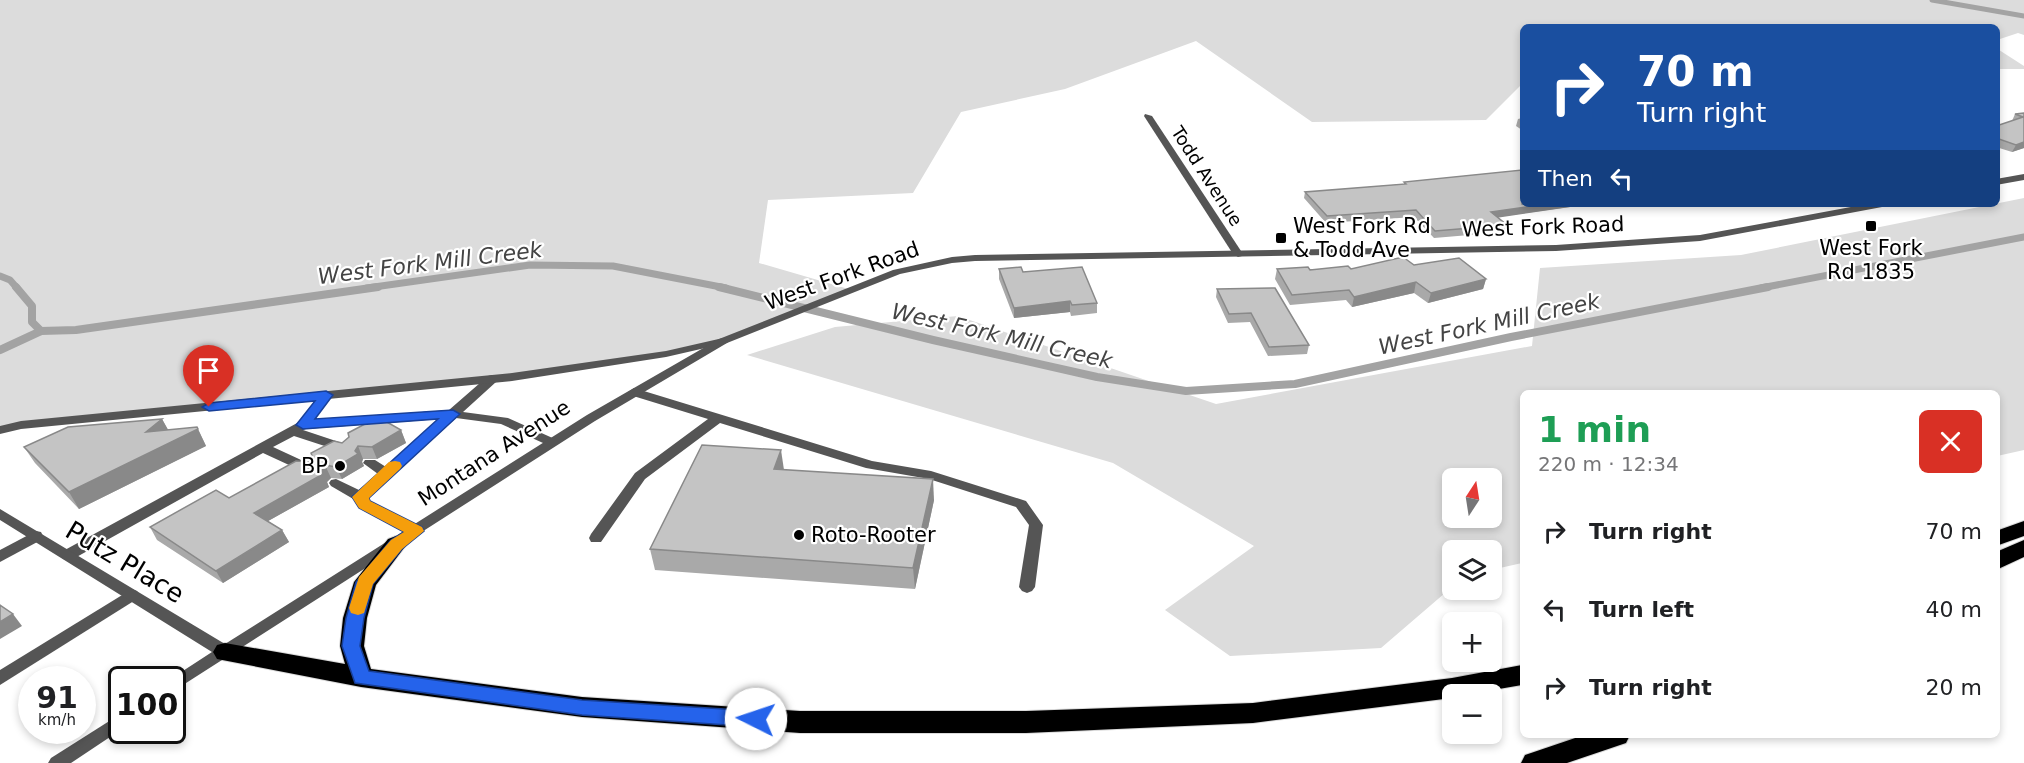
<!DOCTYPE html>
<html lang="en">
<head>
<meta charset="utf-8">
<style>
	:root { --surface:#fff; --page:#f2f2f2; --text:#202124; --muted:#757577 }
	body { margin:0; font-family:"DejaVu Sans",sans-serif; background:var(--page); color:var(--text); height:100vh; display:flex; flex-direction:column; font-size:22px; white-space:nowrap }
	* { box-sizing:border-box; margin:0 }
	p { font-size:20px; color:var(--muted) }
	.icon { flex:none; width:33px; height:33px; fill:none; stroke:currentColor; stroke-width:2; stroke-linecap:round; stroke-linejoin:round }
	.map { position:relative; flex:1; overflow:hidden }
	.panel { position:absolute; left:1520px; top:390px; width:480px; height:348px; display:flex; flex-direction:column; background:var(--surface); border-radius:9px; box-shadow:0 3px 9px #0003 }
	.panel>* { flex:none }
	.top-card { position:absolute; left:1520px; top:24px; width:480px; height:183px; border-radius:9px; box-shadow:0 3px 9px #0003; background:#1a4fa0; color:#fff; overflow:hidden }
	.needle { width:39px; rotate:12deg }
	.controls { position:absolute; left:1442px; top:468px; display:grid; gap:12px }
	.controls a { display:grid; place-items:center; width:60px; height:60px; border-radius:9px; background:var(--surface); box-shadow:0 3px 9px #0003; font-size:30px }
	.speed { position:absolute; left:18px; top:666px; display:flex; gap:12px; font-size:30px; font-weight:700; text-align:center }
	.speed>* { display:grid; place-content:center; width:78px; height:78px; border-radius:50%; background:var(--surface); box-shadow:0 3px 9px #0003; line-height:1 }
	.speed small { font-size:15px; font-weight:400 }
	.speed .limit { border:3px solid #111; border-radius:9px; background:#fff; color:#111 }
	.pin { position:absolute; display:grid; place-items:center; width:51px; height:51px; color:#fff; margin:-62px -26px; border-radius:50% 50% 50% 0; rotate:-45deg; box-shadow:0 0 6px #0007 }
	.pin .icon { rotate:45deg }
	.me { position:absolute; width:66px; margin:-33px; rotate:274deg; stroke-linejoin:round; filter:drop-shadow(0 0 4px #0008) }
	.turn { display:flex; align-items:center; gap:21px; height:126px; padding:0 18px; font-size:27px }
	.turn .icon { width:78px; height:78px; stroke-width:2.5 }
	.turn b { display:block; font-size:42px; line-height:51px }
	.then { display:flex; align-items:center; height:57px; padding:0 18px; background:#0003; gap:12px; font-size:22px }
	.round { display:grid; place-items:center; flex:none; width:63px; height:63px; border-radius:9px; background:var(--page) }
	.overview { display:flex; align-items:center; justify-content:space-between; height:102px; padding:0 18px }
	h1 { font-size:36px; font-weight:700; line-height:45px; color:#1e9e55 }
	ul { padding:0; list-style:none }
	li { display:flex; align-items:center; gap:18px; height:78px; padding:0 18px }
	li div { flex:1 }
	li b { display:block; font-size:22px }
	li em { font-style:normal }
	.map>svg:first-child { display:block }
	.green { fill:#dcdcdc; fill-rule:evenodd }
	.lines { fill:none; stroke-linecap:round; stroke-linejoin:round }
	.stream-far2 { stroke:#a3a3a3; stroke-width:5 }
	.stream-far1 { stroke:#a3a3a3; stroke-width:7 }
	.stream { stroke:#a3a3a3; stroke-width:8 }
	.motorway-casing { stroke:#dbdbdb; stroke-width:2 }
	.service { fill:#555; fill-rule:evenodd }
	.minor { fill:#555; fill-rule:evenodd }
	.tertiary { fill:#555; fill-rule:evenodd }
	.motorway { fill:#000; fill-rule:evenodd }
	.wall { fill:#a9a9a9 }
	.shaded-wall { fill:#898989 }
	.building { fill:#c4c4c4; stroke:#898989; stroke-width:1.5 }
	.route { fill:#2563eb; stroke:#184099; stroke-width:1.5 }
	.slow { fill:#f59e0b }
	.poi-dot { fill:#000; stroke:#fff; stroke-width:2 }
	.labels { text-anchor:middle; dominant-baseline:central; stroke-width:4.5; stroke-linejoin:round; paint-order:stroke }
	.far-street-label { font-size:18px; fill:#000; stroke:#fff }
	.poi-label { font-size:21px; fill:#000; stroke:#fff; text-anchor:start }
	.street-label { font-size:21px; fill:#000; stroke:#fff }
	.water-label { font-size:22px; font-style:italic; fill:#444; stroke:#fff }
	.near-street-label { font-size:26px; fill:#000; stroke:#fff }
</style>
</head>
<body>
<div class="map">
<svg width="2024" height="763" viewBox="0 0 2024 763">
	<rect width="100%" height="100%" fill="#fff"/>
	<g class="green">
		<path d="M 0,0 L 2024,0 L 2024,35 L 2018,33 L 1997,40 L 1996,27 L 1522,27 L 1522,84 L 1486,120 L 1312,122 L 1196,41 L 1065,89 L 961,112 L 913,193 L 768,200 L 759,263 L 852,290 L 723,341 L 590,367 L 0,430 Z"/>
		<path d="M 1996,48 L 2024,66 L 2024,69 L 1997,69 Z"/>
		<path d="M 2024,198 L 2024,450 L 1997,456 L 1996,393 L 1522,393 L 1522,563 L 1491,570 L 1491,550 L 1452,550 L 1452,587 L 1381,648 L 1230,656 L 1165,610 L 1254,546 L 1113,463 L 747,355 L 835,327 L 958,316 L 1216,404 L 1532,346 L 1540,268 L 1741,255 ZM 1452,478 L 1491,478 L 1491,518 L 1452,518 Z"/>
	</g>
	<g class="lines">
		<path class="stream-far2" d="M 1932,0 L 2024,16"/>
		<g class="stream-far1">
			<path d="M 0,276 L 10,280 L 17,288"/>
			<path d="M 367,288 L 530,265 L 613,266 L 726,288"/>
			<path d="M 1761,288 L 2024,237"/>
		</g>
		<g class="stream">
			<path d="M 16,287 L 32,306 L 32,322 L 41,331"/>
			<path d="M 719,287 L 933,340 L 1097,377 L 1186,391 L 1295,384 L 1511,337 L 1768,287"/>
			<path d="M 0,350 L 41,331 L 76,330 L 378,287"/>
		</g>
		<defs>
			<g id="motorway">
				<path d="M 2024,521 L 2024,536 L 1996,546 L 1996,531 Z"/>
				<path d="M 396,536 L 404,539 L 407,544 L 376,585 L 367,618 L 364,646 L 371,669 L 582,697 L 800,711 L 1026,711 L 1253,703 L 1452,678 L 1522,665 L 1522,685 L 1470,694 L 1452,694 L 1452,698 L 1253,723 L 1026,733 L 800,733 L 582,717 L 361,687 L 217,659 L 213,652 L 217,645 L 225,643 L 345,664 L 340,646 L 343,618 L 354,582 L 388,539 Z"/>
				<path d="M 2024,540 L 2024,557 L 1996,570 L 1996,552 Z"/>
				<path d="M 1584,735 L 1630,735 L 1626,743 L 1567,763 L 1521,763 L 1525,755 Z"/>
			</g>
		</defs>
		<use href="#motorway" class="motorway-casing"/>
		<g class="service">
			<path d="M 1145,114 L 1152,116 L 1243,254 L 1242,256 L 1238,257 L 1233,254 L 1144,116 Z"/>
			<path d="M 492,375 L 496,376 L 498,379 L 496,382 L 463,412 L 508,418 L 557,440 L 558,443 L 552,447 L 501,424 L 456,418 L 367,498 L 369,501 L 421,528 L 423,531 L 421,534 L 411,534 L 359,507 L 355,500 L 331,486 L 329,483 L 331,480 L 336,479 L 359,490 L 378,474 L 363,463 L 365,460 L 375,460 L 386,467 L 440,419 L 306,429 L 303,430 L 348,445 L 349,448 L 343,452 L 294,436 L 273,447 L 312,465 L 314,468 L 312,471 L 302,471 L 263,453 L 73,559 L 68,560 L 63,559 L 61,555 L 63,551 L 299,422 L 322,392 L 330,392 L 332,395 L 313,420 L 449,410 L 488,376 Z"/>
			<path d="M 634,388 L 872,461 L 931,471 L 1026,501 L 1043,525 L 1035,587 L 1032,591 L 1027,593 L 1022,591 L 1019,587 L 1029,525 L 1016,507 L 929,479 L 866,468 L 720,423 L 645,479 L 601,542 L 591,542 L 589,538 L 591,534 L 635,473 L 708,419 L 630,395 L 628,392 Z"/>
			<path d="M 36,531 L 41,532 L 43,536 L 41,540 L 0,562 L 0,550 Z"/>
			<path d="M 132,589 L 137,591 L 140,595 L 137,599 L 0,685 L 0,670 Z"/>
		</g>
		<path class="minor" d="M 723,338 L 727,339 L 729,341 L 727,343 L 666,357 L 512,381 L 21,429 L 0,434 L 0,426 L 21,421 L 512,373 L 666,351 Z"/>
		<g class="tertiary">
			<path d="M 2024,174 L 2024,180 L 1996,185 L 1996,179 Z"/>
			<path d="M 1867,204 L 1887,204 L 1882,207 L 1700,241 L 1556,251 L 975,261 L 952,263 L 900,274 L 727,343 L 595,421 L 172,692 L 172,680 L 169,680 L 212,652 L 0,520 L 0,509 L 225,644 L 587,415 L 719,339 L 893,270 L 952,257 L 975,255 L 1556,245 L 1700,235 Z"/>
			<path d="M 122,713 L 122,729 L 71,763 L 48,763 L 51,758 Z"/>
		</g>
		<use href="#motorway" class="motorway"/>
	</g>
	<g class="wall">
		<path d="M 2024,113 L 2024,148 L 2012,152 L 1996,147 L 1996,126 L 2012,121 L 2015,114 Z"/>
		<path d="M 1522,118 L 1522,130 L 1516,126 L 1518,119 Z"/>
		<path d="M 1404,182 L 1522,204 L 1591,204 L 1497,217 L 1507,225 L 1505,232 L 1434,238 L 1414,217 L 1326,223 L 1304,198 L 1305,192 L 1404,184 Z"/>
		<path d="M 1414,265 L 1486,279 L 1483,289 L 1428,303 L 1414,293 L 1352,307 L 1346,300 L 1290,305 L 1275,279 L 1277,269 L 1351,269 Z"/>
		<path d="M 999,269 L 1023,272 L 1097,303 L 1097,313 L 1071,316 L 1070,312 L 1014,318 L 999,279 Z"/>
		<path d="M 1217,289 L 1309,345 L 1307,354 L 1268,356 L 1250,322 L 1228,323 L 1216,297 Z"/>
		<path d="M 162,419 L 168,430 L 197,427 L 206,446 L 79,509 L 35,463 L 24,447 Z"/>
		<path d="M 401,430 L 406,443 L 377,459 L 363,459 L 362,462 L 364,466 L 342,479 L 331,478 L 327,482 L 329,487 L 268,521 L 282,530 L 289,542 L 223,583 L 157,540 L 150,527 L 229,498 L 309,462 L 342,443 Z"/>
		<path d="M 784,470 L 934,500 L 915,589 L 655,570 L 650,549 Z"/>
	</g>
	<g class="shaded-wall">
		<path d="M 2024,142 L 2024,148 L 2012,152 L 2016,145 Z"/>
		<path d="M 1546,204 L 1591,204 L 1489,219 L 1491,212 Z"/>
		<path d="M 1486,279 L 1483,289 L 1428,303 L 1431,293 Z"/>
		<path d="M 1416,282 L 1414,293 L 1352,307 L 1354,297 Z"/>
		<path d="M 1070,301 L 1070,312 L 1014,318 L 1014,308 Z"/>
		<path d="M 162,419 L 171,435 L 146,432 Z"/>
		<path d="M 197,427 L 206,446 L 79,509 L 69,492 Z"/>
		<path d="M 401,430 L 406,443 L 377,459 L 372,447 Z"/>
		<path d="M 358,446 L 363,459 L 362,462 L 364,466 L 342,479 L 336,467 L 355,451 Z"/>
		<path d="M 781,450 L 784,470 L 774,469 Z"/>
		<path d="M 325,465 L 331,478 L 327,482 L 329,487 L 261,525 L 254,513 Z"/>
		<path d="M 933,479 L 934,500 L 915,589 L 913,568 Z"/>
		<path d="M 282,530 L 289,542 L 223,583 L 216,571 Z"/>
		<path d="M 13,614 L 22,626 L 0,639 L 0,622 Z"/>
	</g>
	<g class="building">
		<path d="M 2024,113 L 2024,142 L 2016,145 L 1996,138 L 1996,126 L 2023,117 L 2015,114 Z"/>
		<path d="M 1522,170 L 1522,204 L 1546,204 L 1491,212 L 1507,225 L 1435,231 L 1416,210 L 1327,216 L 1305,192 L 1406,184 L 1404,182 Z"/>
		<path d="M 1403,257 L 1414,265 L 1459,258 L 1486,279 L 1431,293 L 1416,282 L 1354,297 L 1349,290 L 1292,295 L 1277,269 L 1308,267 L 1310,270 L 1348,266 L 1351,269 Z"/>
		<path d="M 1021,267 L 1023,272 L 1082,267 L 1097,303 L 1072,305 L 1070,301 L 1014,308 L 999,269 Z"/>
		<path d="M 1275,288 L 1309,345 L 1269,347 L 1251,313 L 1229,314 L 1217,289 Z"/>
		<path d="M 378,417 L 401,430 L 372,447 L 358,446 L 355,451 L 358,454 L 336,467 L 325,465 L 321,469 L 323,474 L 254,513 L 282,530 L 216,571 L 150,527 L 216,490 L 229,498 L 296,461 L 309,462 L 313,458 L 311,453 L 334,441 L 342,443 L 349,437 L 348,433 Z"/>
		<path d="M 162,419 L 146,432 L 197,427 L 198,429 L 69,492 L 24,447 L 68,427 Z"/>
		<path d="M 702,445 L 781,450 L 774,469 L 933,479 L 913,568 L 650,549 Z"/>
		<path d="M 0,605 L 13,614 L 0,622 Z"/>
	</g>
	<path class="route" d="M 326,391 L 333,395 L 315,419 L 453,410 L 460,414 L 369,498 L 370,501 L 422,527 L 424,531 L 402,549 L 373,584 L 364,618 L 360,646 L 369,671 L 582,700 L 756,711 L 763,713 L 766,719 L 763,725 L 756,727 L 582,715 L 355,683 L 342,646 L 346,618 L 356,582 L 391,540 L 404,532 L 359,508 L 352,497 L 438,419 L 303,429 L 296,425 L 315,401 L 209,411 L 202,407 L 209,403 Z"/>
	<path class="slow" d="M 395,461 L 400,462 L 402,466 L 400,469 L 369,498 L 370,501 L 422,527 L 424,531 L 402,549 L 373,584 L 364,613 L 358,615 L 351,613 L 349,608 L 359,577 L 391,540 L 404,532 L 359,508 L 352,497 L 389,462 Z"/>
	<g class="poi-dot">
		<rect x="1865" y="220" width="12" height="12" rx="3"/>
		<rect x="1275" y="232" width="12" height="12" rx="3"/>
		<circle cx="340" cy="466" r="6"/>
		<circle cx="799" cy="535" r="6"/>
	</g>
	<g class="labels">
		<g class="far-street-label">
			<text transform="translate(1207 176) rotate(57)">Todd Avenue</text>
		</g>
		<g class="poi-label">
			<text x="1293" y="226">West Fork Rd<tspan x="1293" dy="24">&amp; Todd Ave</tspan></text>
			<text x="1871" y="248" text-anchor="middle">West Fork<tspan x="1871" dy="24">Rd 1835</tspan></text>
			<text x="328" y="466" text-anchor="end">BP</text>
			<text x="811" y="535">Roto-Rooter</text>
		</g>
		<g class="street-label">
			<text transform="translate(1543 227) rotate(-2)">West Fork Road</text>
			<text transform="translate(842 276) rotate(-20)">West Fork Road</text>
			<text transform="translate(494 453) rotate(-33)">Montana Avenue</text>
		</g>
		<g class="water-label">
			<text transform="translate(430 263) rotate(-7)">West Fork Mill Creek</text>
			<text transform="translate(1489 324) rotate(-12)">West Fork Mill Creek</text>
			<text transform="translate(1002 336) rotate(13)">West Fork Mill Creek</text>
		</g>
		<g class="near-street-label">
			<text transform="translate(125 562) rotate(31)">Putz Place</text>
		</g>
	</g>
</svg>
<div class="controls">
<a><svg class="needle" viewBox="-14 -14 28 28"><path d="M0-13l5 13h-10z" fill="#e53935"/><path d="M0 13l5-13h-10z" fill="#757577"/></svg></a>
<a><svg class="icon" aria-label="layers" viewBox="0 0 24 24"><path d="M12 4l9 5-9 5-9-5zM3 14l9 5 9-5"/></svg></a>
<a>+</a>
<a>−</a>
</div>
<div class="speed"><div>91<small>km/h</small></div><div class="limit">100</div></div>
<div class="pin" style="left:209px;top:407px;background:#d93025"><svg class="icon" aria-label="arrive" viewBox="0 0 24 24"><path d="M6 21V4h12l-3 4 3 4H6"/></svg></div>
<svg class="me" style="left:756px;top:719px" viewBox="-20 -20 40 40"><circle r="19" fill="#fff"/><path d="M0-13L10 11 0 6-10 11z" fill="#2563eb"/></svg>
<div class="top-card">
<div class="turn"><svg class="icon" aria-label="right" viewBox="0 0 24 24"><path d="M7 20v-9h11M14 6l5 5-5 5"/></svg><div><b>70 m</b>Turn right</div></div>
<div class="then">Then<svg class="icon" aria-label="left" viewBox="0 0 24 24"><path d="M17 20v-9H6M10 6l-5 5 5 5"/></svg></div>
</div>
<section class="panel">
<div class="overview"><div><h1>1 min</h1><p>220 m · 12:34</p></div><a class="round" style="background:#d93025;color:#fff"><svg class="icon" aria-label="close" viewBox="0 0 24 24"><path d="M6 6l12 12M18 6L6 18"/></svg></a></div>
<ul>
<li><svg class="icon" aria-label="right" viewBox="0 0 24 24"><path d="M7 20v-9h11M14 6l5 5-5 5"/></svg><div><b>Turn right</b></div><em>70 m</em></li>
<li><svg class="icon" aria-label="left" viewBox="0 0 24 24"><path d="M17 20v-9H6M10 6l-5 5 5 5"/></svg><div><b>Turn left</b></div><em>40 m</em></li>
<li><svg class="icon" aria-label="right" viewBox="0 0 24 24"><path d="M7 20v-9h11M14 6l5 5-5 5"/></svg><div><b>Turn right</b></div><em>20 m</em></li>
</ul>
</section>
</div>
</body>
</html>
